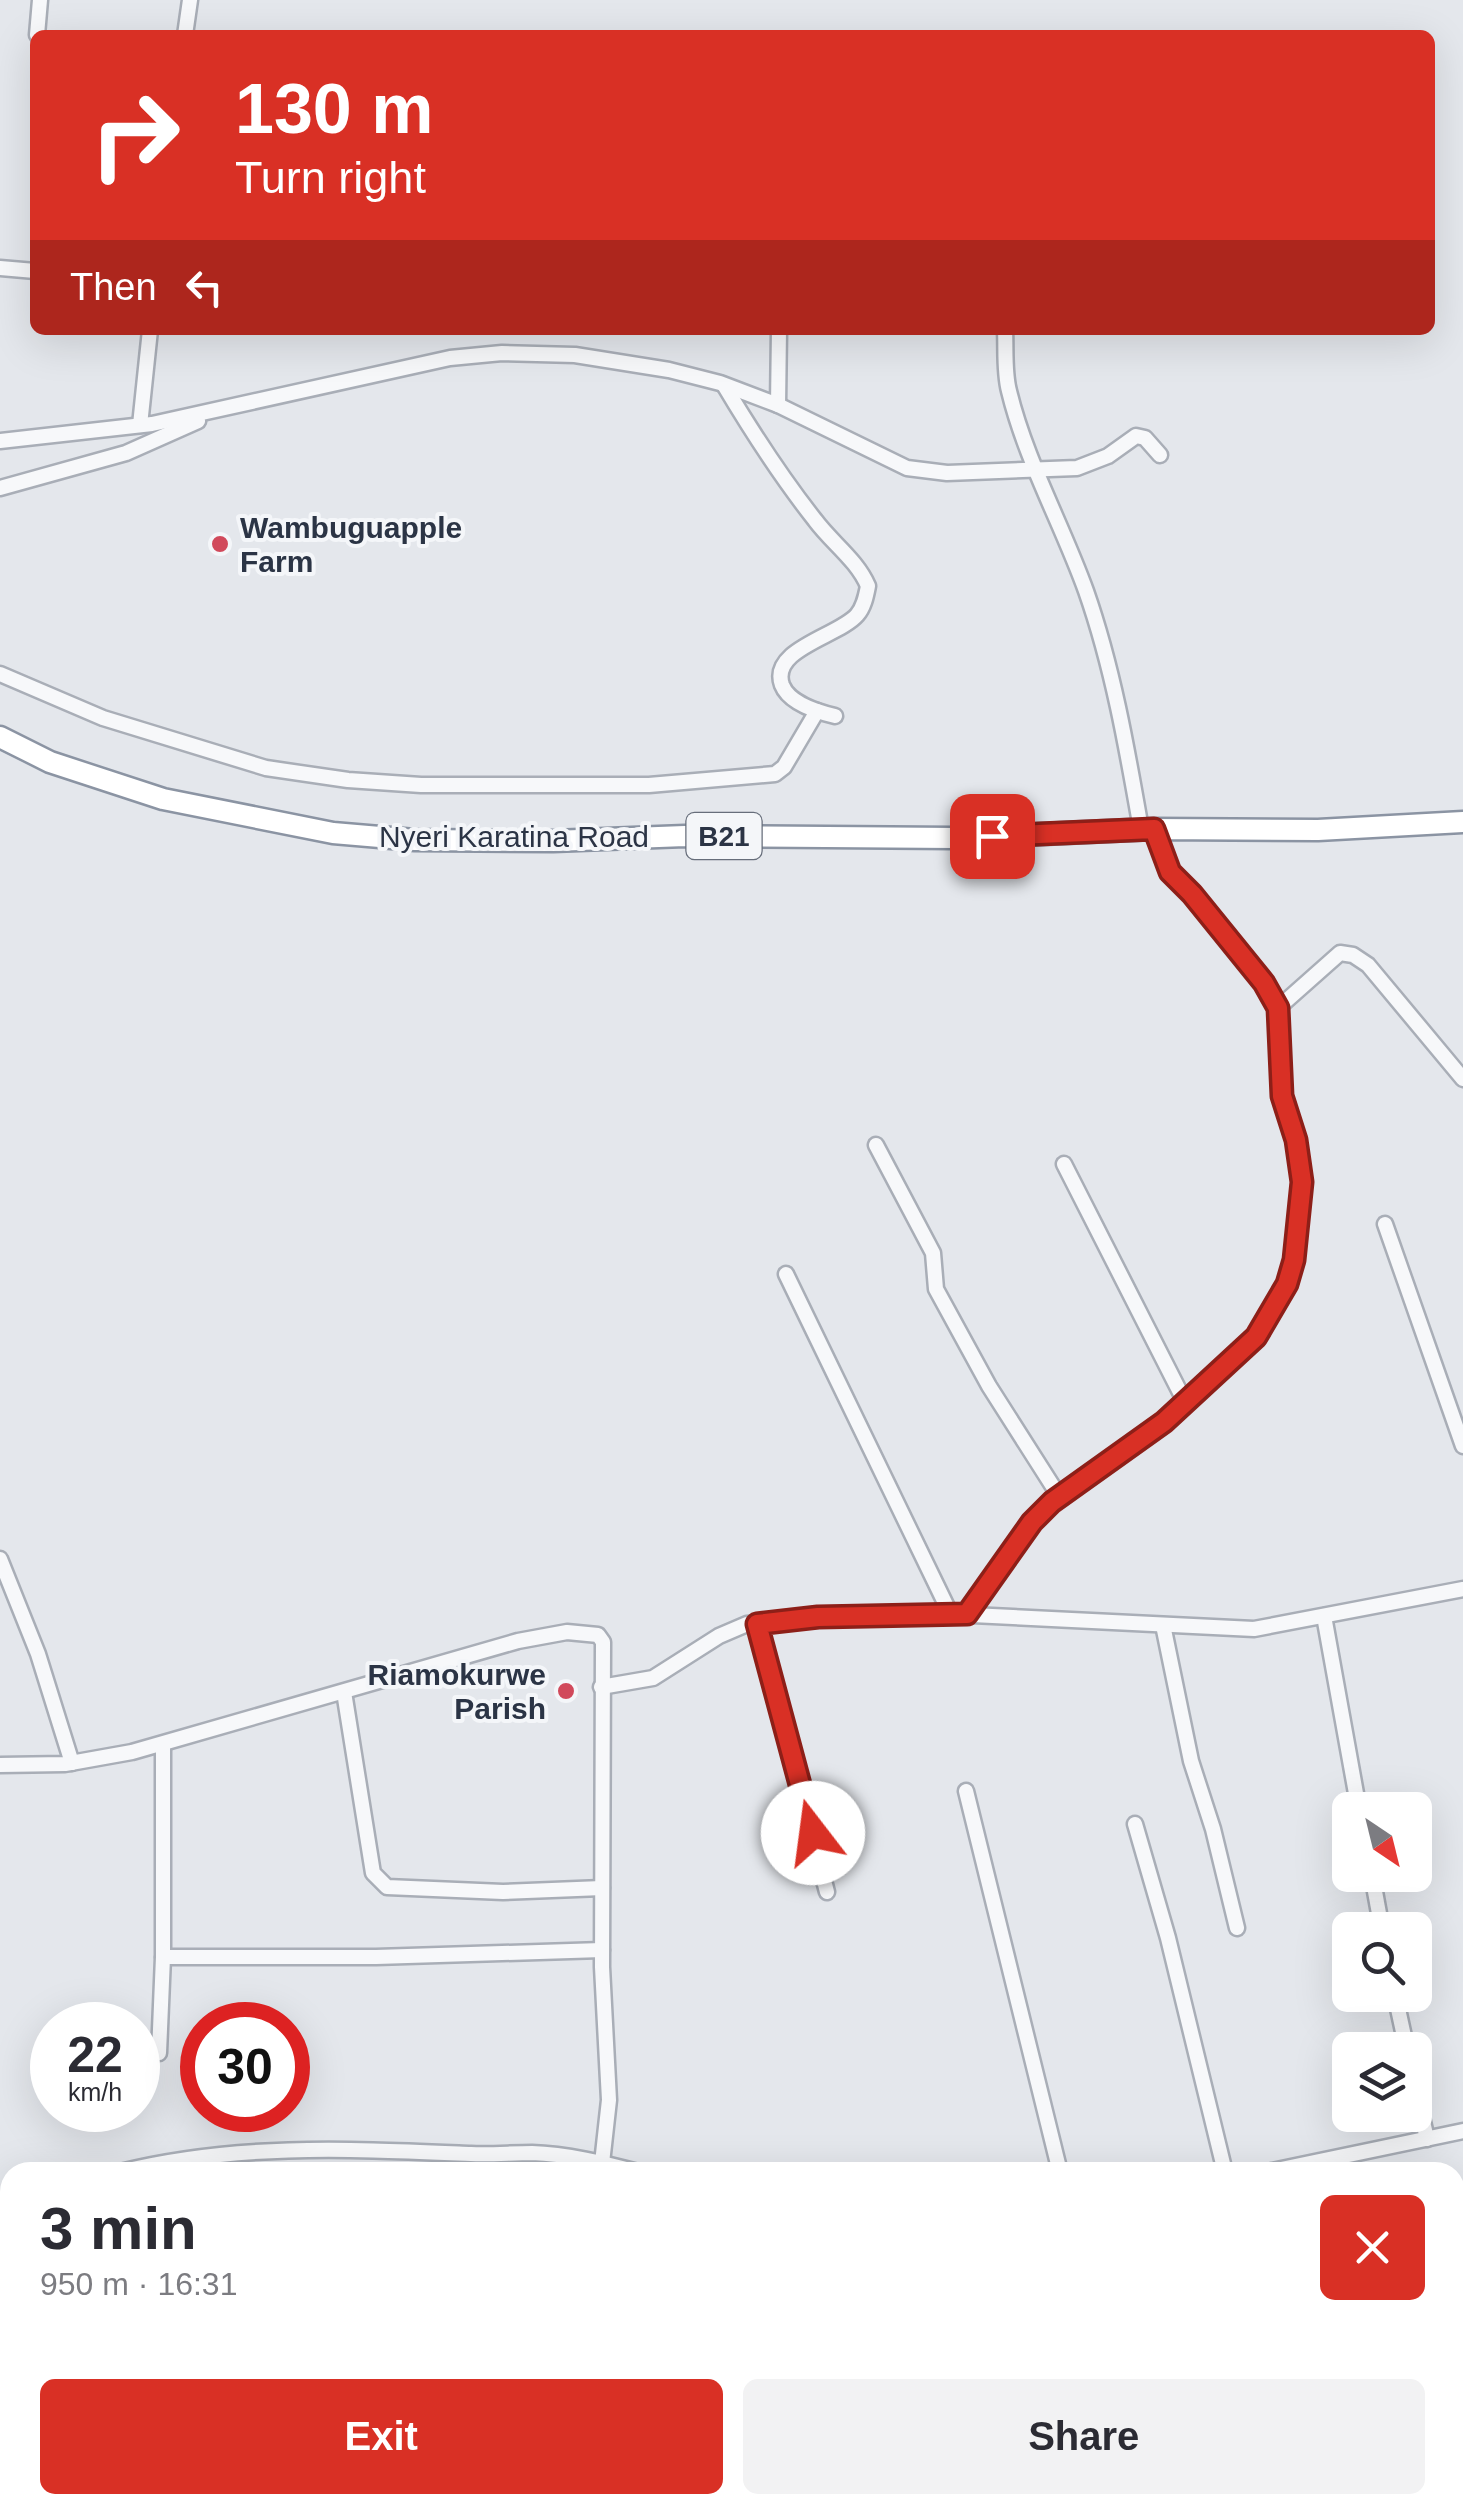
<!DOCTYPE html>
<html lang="en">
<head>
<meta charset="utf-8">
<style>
	:root { --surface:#fff; --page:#f2f2f3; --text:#2b2b33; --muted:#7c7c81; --accent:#d93025 }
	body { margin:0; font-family:Arial,sans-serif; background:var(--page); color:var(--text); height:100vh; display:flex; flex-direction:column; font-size:38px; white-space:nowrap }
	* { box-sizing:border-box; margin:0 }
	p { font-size:32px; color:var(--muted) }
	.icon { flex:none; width:55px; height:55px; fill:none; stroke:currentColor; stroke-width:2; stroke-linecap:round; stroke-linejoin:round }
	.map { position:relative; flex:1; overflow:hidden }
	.side { position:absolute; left:0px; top:2162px; width:1465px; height:352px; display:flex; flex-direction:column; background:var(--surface); border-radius:30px 30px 0 0; box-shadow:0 10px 40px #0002 }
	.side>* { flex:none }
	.guide { position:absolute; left:30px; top:30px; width:1405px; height:305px; border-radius:15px; box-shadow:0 10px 40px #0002; background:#d93025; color:#fff; overflow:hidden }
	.needle { width:65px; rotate:145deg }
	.tools { position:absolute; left:1332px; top:1792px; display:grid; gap:20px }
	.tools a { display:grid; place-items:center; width:100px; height:100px; border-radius:15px; background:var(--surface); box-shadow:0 10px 40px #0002; font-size:50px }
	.speed { position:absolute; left:30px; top:2002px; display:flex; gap:20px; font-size:50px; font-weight:700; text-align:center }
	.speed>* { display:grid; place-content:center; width:130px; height:130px; border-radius:50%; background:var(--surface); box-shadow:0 10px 40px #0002; line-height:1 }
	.speed small { font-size:25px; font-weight:400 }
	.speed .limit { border:15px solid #d22; background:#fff; color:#111 }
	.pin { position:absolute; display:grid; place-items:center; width:85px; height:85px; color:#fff; margin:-42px; border-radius:20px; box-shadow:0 5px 15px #0006 }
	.me { position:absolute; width:110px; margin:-55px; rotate:345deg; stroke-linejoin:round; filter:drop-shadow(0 0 8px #0008) }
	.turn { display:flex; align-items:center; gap:35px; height:210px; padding:0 40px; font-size:45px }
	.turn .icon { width:130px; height:130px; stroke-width:2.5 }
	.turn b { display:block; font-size:70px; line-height:85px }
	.then { display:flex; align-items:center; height:95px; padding:0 40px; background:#0003; gap:20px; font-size:38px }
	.round { display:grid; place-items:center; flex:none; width:105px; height:105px; border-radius:15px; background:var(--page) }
	.summary { display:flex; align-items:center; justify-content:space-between; height:170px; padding:0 40px }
	h1 { font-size:60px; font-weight:700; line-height:75px }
	.button { display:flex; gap:20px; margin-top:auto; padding:20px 40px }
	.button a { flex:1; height:115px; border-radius:15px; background:var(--accent); color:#fff; font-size:40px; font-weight:700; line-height:115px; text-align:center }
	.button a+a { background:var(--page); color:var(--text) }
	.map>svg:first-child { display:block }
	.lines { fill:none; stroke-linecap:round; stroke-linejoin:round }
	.minor-casing { stroke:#a9aeb7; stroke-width:19 }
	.highway-casing { stroke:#8b94a3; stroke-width:25 }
	.minor { stroke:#f7f8fa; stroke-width:14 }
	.highway { stroke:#fff; stroke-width:20 }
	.route-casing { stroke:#8d1f18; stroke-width:25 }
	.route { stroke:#d93025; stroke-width:18 }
	.poi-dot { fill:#d1495b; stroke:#f4f6f9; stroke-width:4 }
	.labels { text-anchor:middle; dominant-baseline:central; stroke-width:8; stroke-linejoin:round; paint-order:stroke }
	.shield { fill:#f4f6f9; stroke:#676e7b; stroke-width:2.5 }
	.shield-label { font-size:28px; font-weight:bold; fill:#2b3445 }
	.poi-label { font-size:30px; font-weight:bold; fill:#2b3445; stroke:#f4f6f9; text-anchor:start }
	.street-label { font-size:30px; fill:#2b3445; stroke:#f4f6f9 }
</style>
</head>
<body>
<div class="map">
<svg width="1463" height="2514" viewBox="0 0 1463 2514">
	<rect width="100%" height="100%" fill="#e4e7ec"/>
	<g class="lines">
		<defs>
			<g id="minor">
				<path d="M 37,35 L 40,0"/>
				<path d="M 185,35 L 190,0"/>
				<path d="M 0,268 L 35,271"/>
				<path d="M 1005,330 C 1006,350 1004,372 1009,391 C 1026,461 1062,524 1086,591 C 1113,668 1127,749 1141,829"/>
				<path d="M 724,385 C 752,432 781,477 815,520 C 832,543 857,560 868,586 C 866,596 864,607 857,615 C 839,636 769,649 782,685 C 789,703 818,712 835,716"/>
				<path d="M 778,405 L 779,330"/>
				<path d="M 140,425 L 150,330"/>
				<path d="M 0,441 L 152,424 L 450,358 L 502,353 L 575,355 L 669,370 L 720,383 L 778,405 L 907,468 L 947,473 L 1077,468 L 1108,456 L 1136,436 L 1145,438 L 1160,455"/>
				<path d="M 0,488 L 126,453 L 198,421"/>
				<path d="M 0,674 L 103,718 L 266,768 L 348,780 L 421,785 L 649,785 L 775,774 L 784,767 L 817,711"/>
				<path d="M 1278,1008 L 1340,953 L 1353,955 L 1368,965 L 1463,1079"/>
				<path d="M 876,1145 L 933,1253 L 936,1289 L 989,1386 L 1059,1496"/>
				<path d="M 1064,1164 L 1185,1402"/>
				<path d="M 1385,1224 L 1463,1446"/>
				<path d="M 786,1274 L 950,1613"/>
				<path d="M 0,1559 L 38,1654 L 72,1763"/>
				<path d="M 967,1614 L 1032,1521 L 1052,1501 L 1163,1421 L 1255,1337 L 1287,1284 L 1294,1260 L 1302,1182 L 1296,1140 L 1282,1096 L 1278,1008 L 1264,983 L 1193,893 L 1170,873 L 1153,829"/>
				<path d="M 1324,1616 L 1359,1810"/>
				<path d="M 757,1624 L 827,1892"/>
				<path d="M 1163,1625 L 1191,1761 L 1213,1829 L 1237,1928"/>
				<path d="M 601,1687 L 653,1678 L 719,1636 L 747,1624 L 818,1617 L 931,1613 L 1254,1629 L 1463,1589"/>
				<path d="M 344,1692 L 373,1873 L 387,1887 L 503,1892 L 602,1888"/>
				<path d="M 0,1765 L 65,1764 L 132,1752 L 518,1641 L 567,1632 L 598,1635 L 603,1642 L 602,1967 L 609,2100 L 602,2163"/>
				<path d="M 966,1791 L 1060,2172"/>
				<path d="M 1135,1824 L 1168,1938 L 1225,2172"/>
				<path d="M 1372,1875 L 1382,1930"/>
				<path d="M 163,1957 L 376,1957 L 602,1950"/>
				<path d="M 1395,1995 L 1407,2050"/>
				<path d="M 159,2053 L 163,1957 L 163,1744"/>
				<path d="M 1415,2086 L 1427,2139"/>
				<path d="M 120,2172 C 237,2143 351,2149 471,2154 C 491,2155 512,2153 532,2153 C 567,2154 604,2163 638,2172"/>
				<path d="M 1267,2172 L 1463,2131"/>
				<path d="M 0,2202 L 10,2199"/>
				<path d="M 1011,2505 L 1013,2514"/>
				<path d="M 1130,2514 L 1156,2505"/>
			</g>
			<path id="highway" d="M 0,737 L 50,762 L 163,799 L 333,833 L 415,840 L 553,841 L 685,836 L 954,838 L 1153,829 L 1318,830 L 1463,822"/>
		</defs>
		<use href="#minor" class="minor-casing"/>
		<use href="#highway" class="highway-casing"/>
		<use href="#minor" class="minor"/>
		<use href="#highway" class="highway"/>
	</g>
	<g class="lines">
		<defs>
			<path id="route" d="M 813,1833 L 757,1624 L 818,1617 L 967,1614 L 1032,1522 L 1052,1502 L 1164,1422 L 1256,1337 L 1287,1284 L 1294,1260 L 1302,1182 L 1296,1140 L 1282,1096 L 1278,1008 L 1264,983 L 1192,894 L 1170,872 L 1154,829 L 992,836"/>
		</defs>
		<use href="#route" class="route-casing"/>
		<use href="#route" class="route"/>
	</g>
	<g class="poi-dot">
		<circle cx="220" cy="544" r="10"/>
		<circle cx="566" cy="1691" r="10"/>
	</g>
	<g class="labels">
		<rect class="shield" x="686.5" y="813" width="75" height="46" rx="8"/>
		<g class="shield-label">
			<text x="724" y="836">B21</text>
		</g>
		<g class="poi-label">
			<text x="240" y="527">Wambuguapple<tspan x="240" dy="34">Farm</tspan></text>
			<text x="546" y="1674" text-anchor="end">Riamokurwe<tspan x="546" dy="34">Parish</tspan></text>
		</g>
		<g class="street-label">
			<text x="514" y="836">Nyeri Karatina Road</text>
		</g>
	</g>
</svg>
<div class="tools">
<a><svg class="needle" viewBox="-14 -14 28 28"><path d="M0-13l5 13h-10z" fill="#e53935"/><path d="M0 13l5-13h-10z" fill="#7c7c81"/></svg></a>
<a><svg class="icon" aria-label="search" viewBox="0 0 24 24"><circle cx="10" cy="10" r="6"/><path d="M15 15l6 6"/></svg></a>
<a><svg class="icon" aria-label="layers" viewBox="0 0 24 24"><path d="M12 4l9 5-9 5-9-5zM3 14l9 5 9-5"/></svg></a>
</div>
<div class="speed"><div>22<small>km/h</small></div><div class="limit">30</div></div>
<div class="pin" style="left:992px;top:836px;background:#d93025"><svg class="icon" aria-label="arrive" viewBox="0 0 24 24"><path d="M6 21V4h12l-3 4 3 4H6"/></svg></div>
<svg class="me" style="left:813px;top:1833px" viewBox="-20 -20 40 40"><circle r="19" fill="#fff"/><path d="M0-13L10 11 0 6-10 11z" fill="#d93025"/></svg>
<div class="guide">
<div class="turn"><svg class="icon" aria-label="right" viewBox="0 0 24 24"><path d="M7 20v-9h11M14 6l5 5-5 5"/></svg><div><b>130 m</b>Turn right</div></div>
<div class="then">Then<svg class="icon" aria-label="left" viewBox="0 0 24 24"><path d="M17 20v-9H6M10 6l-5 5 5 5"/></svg></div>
</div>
<section class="side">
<div class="summary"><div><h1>3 min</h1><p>950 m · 16:31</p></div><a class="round" style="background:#d93025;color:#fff"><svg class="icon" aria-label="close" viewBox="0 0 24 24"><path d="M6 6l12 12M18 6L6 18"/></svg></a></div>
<div class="button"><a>Exit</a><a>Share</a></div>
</section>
</div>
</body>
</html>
